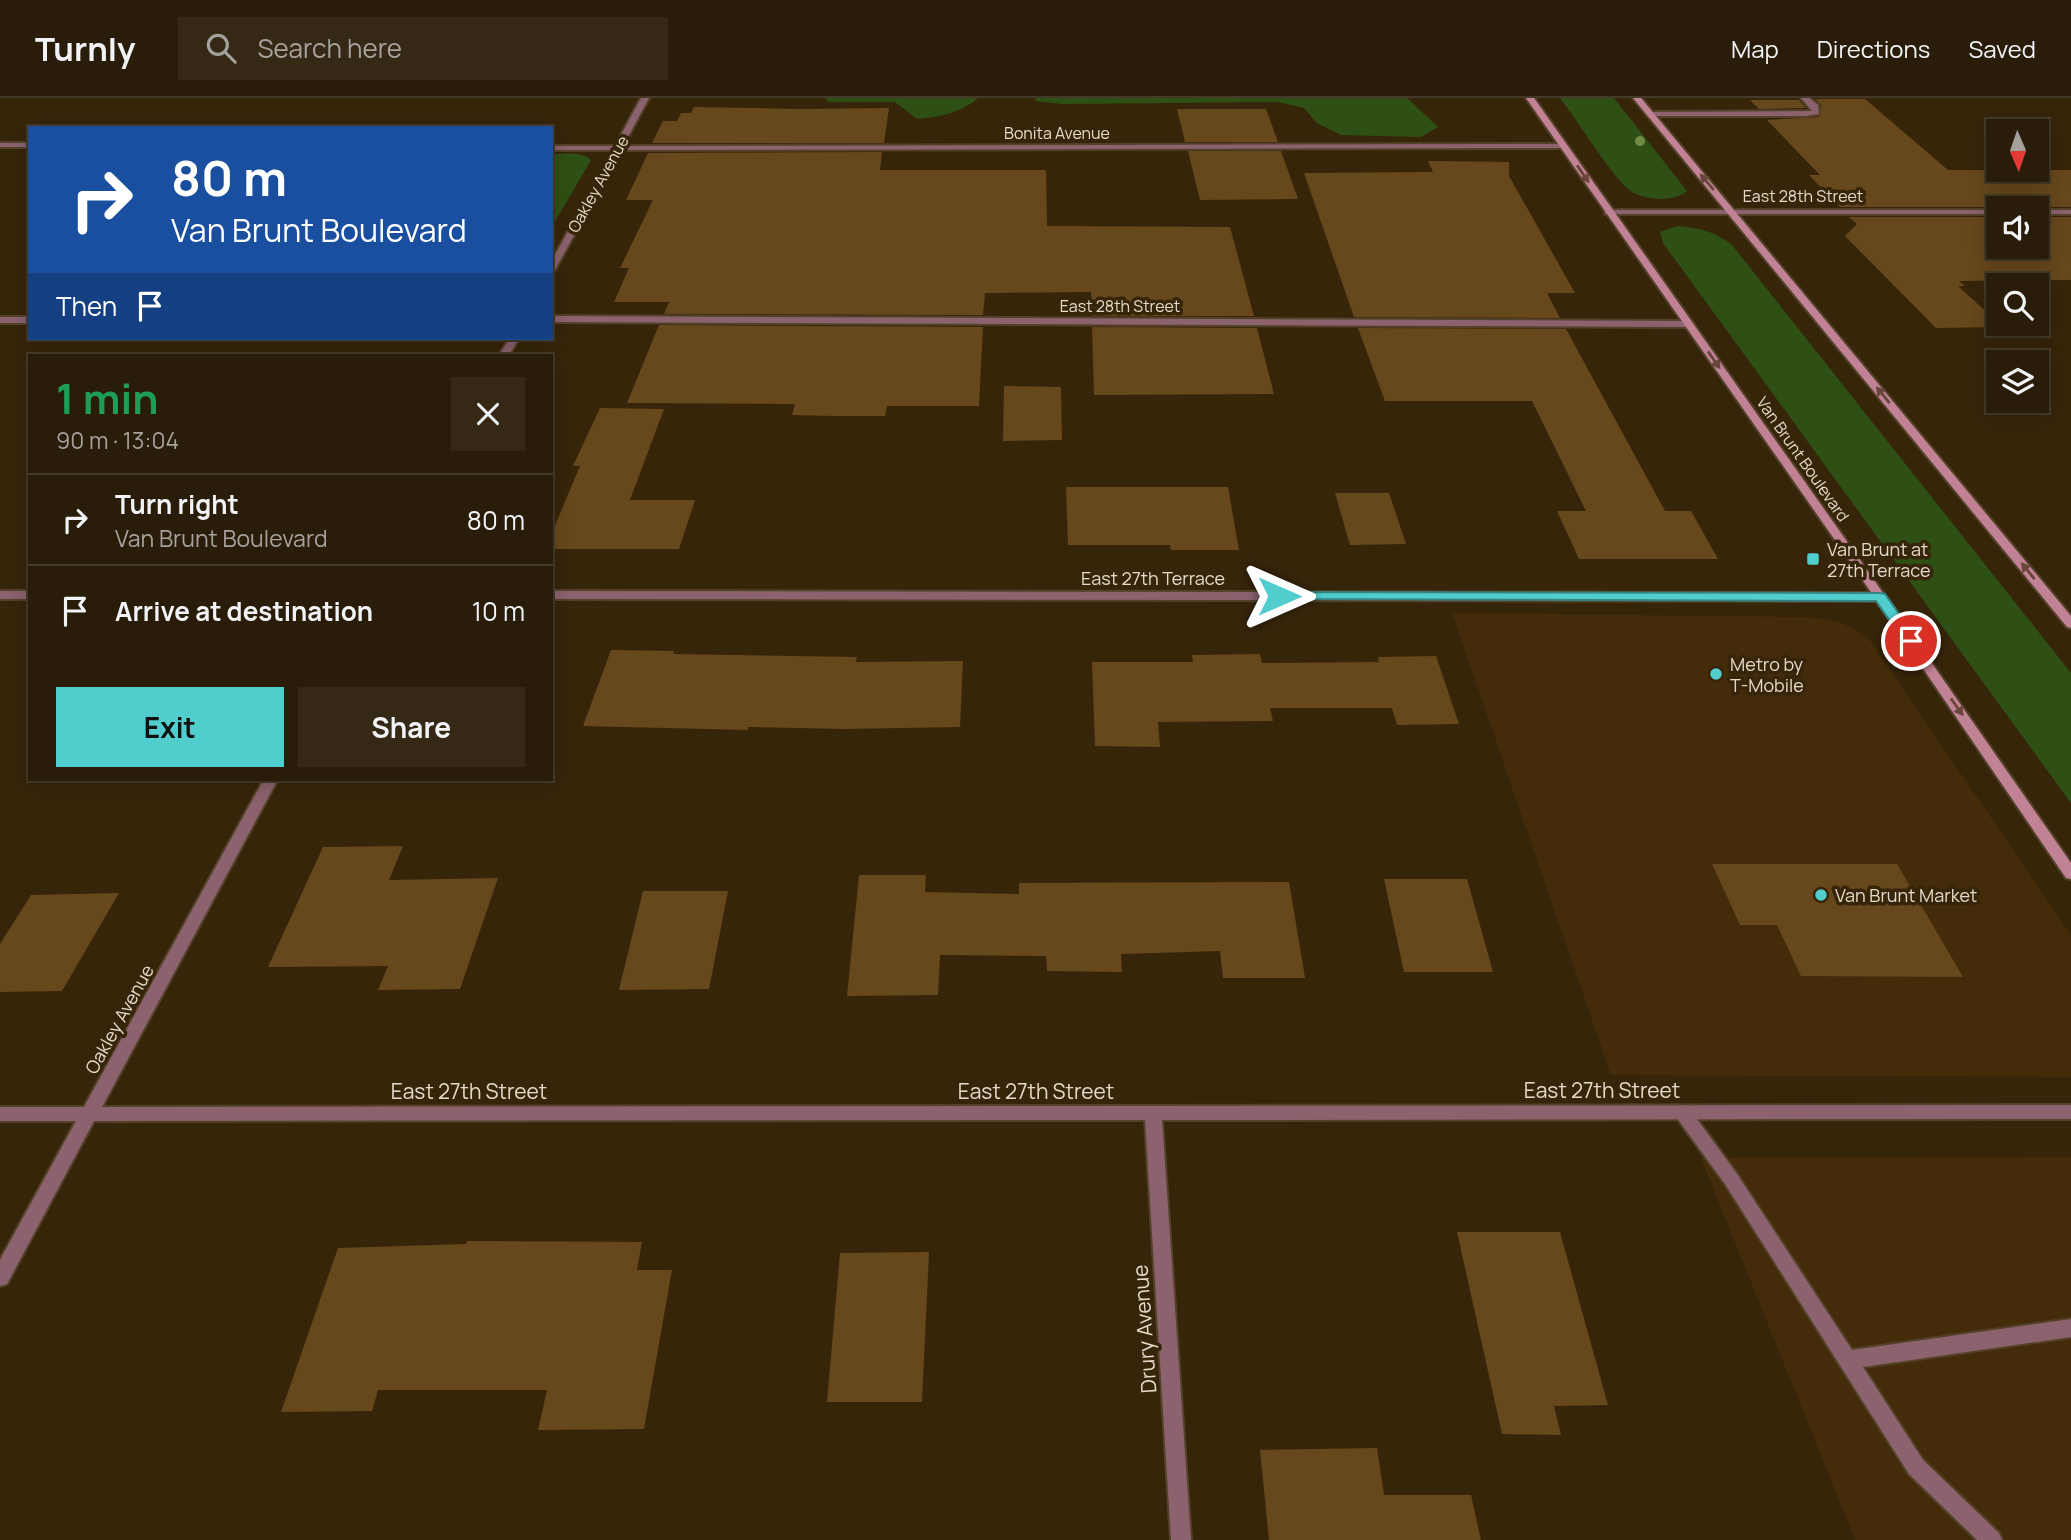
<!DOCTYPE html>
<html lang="en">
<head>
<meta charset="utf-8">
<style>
	:root { --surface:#291c08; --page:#352916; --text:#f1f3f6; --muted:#a5a19c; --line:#453a29; --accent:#52cdcd }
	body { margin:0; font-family:Manrope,sans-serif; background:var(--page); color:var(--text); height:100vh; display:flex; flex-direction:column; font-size:26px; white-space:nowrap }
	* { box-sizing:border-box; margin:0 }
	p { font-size:23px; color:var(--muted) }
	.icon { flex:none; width:38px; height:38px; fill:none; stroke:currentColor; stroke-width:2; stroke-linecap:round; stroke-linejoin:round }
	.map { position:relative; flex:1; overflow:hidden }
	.details { position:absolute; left:28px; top:256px; width:525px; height:427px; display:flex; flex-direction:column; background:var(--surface); border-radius:0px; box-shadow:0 4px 18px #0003,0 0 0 2px var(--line) }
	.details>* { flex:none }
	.guide { position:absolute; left:28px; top:28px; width:525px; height:214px; border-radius:0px; box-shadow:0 4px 18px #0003,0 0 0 2px var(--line); background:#1a4fa0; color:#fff; overflow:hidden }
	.needle { width:46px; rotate:178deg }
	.controls { position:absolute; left:1986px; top:21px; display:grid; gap:14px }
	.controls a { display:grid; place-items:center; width:63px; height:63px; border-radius:0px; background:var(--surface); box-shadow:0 4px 18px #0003,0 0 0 2px var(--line); font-size:35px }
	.pin { position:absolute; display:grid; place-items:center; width:60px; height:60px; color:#fff; margin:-30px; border:4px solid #fff; border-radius:50%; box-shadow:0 2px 7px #0007 }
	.me { position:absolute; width:77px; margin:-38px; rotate:90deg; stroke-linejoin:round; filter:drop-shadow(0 0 5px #0008) }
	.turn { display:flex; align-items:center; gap:24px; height:147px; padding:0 28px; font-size:32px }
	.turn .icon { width:91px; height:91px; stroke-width:2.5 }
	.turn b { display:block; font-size:49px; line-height:60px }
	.then { display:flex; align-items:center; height:66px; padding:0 28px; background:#0003; gap:14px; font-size:26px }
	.round { display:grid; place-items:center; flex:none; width:74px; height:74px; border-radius:0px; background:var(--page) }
	.overview { display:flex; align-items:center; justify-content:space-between; height:119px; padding:0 28px }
	h1 { font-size:42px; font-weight:700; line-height:52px; color:#1e9e55 }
	.primary-button { display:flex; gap:14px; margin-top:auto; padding:14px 28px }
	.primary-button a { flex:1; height:80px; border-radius:0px; background:var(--accent); color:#111; font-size:28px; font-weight:700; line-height:80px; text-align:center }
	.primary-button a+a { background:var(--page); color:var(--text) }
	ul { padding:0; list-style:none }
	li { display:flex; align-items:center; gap:21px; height:91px; padding:0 28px; border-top:2px solid var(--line) }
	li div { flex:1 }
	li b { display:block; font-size:26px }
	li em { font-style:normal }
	header { display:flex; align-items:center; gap:42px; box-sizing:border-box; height:98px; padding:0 35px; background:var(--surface); border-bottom:2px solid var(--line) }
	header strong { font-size:33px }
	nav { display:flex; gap:38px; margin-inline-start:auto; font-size:24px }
	.search { width:490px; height:63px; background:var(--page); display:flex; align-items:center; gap:18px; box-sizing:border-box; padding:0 24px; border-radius:0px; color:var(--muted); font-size:26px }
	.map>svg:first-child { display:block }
	.built { fill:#442c0a }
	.green { fill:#2e5014 }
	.building { fill:#67471c }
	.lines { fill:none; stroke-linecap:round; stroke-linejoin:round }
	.service-casing { stroke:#534229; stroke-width:4 }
	.minor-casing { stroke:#534229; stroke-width:4 }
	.secondary-casing { stroke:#534229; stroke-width:4 }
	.service { fill:#8b626e; fill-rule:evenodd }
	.minor { fill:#8b626e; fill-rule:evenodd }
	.secondary { fill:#c28295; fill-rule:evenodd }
	.tree { fill:#718c46 }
	.oneway { fill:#68463b }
	.route { fill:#52cdcd; stroke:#358585; stroke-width:2 }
	.poi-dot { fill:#52cdcd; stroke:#37250a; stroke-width:2.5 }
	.labels { text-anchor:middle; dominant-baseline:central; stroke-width:7; stroke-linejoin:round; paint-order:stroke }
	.far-street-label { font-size:16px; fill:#e5d9ca; stroke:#37250a }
	.poi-label { font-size:18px; fill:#e5d9ca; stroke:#37250a; text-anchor:start }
	.street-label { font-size:18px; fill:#e5d9ca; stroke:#37250a }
	.near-street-label { font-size:21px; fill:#e5d9ca; stroke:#37250a }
</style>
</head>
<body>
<header>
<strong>Turnly</strong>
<div class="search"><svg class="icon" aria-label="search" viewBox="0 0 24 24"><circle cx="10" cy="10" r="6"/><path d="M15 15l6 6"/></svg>Search here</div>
<nav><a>Map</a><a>Directions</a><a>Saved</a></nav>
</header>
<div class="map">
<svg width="2071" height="1442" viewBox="0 0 2071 1442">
	<rect width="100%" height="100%" fill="#37250a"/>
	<g class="built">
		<path d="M 1452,515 L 1808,519 L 1842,525 L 1867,538 L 2071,837 L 2071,979 L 1611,977 Z"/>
		<path d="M 2071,1059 L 2071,1442 L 1855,1442 L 1701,1060 Z"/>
	</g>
	<g class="green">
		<path d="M 825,0 L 978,0 C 961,15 939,19 917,21 L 895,4 L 829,4 Z"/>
		<path d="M 1036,0 L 1407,0 L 1438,29 L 1421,39 L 1341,37 L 1317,25 L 1304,10 L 1277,4 L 1063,6 L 1035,3 Z"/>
		<path d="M 1560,0 L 1614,0 L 1687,93 C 1674,105 1639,103 1626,89 C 1604,67 1580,26 1560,0 Z"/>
		<path d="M 551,56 C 564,56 582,53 591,62 L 553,127 L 551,127 Z"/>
		<path d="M 1677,128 C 1698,130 1715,133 1732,147 L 2071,575 L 2071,705 L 1663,145 L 1660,134 Z"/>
	</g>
	<g class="building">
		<path d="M 1815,1 L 1865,1 L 1948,72 L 2071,72 L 2071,109 L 1840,109 L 1809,77 L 1820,77 L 1767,22 L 1819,19 L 1821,7 Z"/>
		<path d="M 1750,2 L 1799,2 L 1806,10 L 1759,11 Z"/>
		<path d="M 694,9 L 799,11 L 889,10 L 884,45 L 652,45 L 663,23 L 677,23 L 681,15 L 691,15 Z"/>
		<path d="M 1177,11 L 1266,11 L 1278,44 L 1185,44 Z"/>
		<path d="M 1188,53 L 1281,53 L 1298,101 L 1200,102 Z"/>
		<path d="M 882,54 L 880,72 L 1046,72 L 1047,128 L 1230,129 L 1254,218 L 1092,218 L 1091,194 L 985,195 L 983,217 L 664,216 L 669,204 L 614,204 L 629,170 L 620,170 L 653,102 L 626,102 L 648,55 Z"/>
		<path d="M 1428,63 L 1509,64 L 1509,78 L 1575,195 L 1547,195 L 1560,220 L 1354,219 L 1304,75 L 1433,74 Z"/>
		<path d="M 1998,119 L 1998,149 L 2037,149 L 2037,119 L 2071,119 L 2071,182 L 1959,183 L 1965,188 L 1958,188 L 2003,229 L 1936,230 L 1845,138 L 1857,126 L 1849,119 Z"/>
		<path d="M 659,227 L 983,229 L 979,308 L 887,308 L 885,318 L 833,318 L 792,317 L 795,306 L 627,305 Z"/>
		<path d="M 1092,229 L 1257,230 L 1274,296 L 1094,297 Z"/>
		<path d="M 1358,230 L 1566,231 L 1665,413 L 1691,413 L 1718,461 L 1579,461 L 1557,413 L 1586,413 L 1532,303 L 1385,303 Z"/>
		<path d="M 1004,288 L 1061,289 L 1062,342 L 1003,343 Z"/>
		<path d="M 600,310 L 664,311 L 630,402 L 695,402 L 679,451 L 551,451 L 551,437 L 580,368 L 573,368 Z"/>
		<path d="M 1066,389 L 1228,389 L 1239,452 L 1171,452 L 1170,447 L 1068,447 Z"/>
		<path d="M 1335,395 L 1389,395 L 1406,446 L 1350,447 Z"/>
		<path d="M 611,552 L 674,553 L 673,556 L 857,559 L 856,564 L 963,563 L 960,629 L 845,631 L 748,629 L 748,632 L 583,628 Z"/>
		<path d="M 1260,556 L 1262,565 L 1379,564 L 1378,559 L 1436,558 L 1459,626 L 1397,627 L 1392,610 L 1270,610 L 1273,623 L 1158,624 L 1160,649 L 1095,648 L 1092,564 L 1193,564 L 1192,557 Z"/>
		<path d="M 403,748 L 389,782 L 498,780 L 460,891 L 378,892 L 388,868 L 268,869 L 323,749 Z"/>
		<path d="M 1712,766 L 1897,766 L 1963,879 L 1801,878 L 1777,827 L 1740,827 Z"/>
		<path d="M 859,777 L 926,777 L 925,794 L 1019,796 L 1019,785 L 1289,784 L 1305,880 L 1223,880 L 1220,853 L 1121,856 L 1122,874 L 1047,873 L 1046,858 L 940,857 L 938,897 L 847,898 Z"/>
		<path d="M 1384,781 L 1467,781 L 1493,874 L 1404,874 Z"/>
		<path d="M 643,793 L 728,793 L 709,891 L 619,892 Z"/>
		<path d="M 119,795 L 62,893 L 0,894 L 0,846 L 31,797 Z"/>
		<path d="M 1457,1134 L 1560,1134 L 1608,1307 L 1554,1308 L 1561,1337 L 1502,1336 Z"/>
		<path d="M 467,1143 L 642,1144 L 637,1172 L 672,1172 L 644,1331 L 538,1332 L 547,1292 L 378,1292 L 372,1313 L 281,1314 L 338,1150 L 466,1146 Z"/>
		<path d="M 929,1154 L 922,1304 L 827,1304 L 840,1155 Z"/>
		<path d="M 1377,1350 L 1384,1397 L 1471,1397 L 1481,1442 L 1269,1442 L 1260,1352 Z"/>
	</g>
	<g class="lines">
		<defs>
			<g id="service">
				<path d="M 1801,0 L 1809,0 L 1818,7 L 1819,16 L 1806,18 L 1650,18 L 1646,16 L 1650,14 L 1812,13 Z"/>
				<path d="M 1683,1008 L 1689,1010 L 1737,1076 L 1852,1252 L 2071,1221 L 2071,1239 L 1863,1269 L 1923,1362 L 1999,1435 L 2002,1442 L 1977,1442 L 1909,1376 L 1725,1086 L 1677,1020 L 1675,1015 L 1677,1010 Z"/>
			</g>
			<g id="minor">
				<path d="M 641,0 L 649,0 L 623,48 L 1563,46 L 1567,48 L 1563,50 L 620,52 L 555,172 L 551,175 L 551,164 L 613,52 L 551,52 L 551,48 L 615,48 Z"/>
				<rect x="0" y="45" width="30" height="4"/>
				<path d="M 1608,112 L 1998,112 L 1998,116 L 1605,116 L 1605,112 Z"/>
				<rect x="2037" y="112" width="34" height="4"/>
				<path d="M 551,218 L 1689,223 L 1694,226 L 1689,229 L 551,224 Z"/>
				<rect x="0" y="219" width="30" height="6"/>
				<path d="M 510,240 L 519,240 L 509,257 L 499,257 Z"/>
				<rect x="0" y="493" width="30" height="8"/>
				<path d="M 551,493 L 1880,495 L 1886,499 L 1880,503 L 551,501 Z"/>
				<path d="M 264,681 L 278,681 L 102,1009 L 2071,1007 L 2071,1021 L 1162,1022 L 1191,1442 L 1171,1442 L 1145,1022 L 94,1023 L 7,1186 L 0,1188 L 0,1162 L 76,1023 L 0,1023 L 0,1009 L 84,1009 Z"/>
			</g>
			<g id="secondary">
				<path d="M 1526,0 L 1534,0 L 1860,462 L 2071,765 L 2071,781 L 2066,780 L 1851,465 Z"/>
				<path d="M 1633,0 L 1641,0 L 2071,518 L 2071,530 L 2067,529 Z"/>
			</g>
		</defs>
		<use href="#service" class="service-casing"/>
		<use href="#minor" class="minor-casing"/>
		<use href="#secondary" class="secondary-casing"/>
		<use href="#service" class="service"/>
		<use href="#minor" class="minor"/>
		<use href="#secondary" class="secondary"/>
	</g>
	<circle class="tree" cx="1640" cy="43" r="5"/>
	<defs><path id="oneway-solid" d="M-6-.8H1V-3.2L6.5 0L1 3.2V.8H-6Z" transform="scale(1.75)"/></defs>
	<g class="oneway">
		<use href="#oneway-solid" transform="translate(1583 76) rotate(56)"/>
		<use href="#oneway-solid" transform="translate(1707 84) rotate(-130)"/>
		<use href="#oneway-solid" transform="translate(1714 262) rotate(55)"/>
		<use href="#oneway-solid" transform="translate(1883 297) rotate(-129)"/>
		<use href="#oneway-solid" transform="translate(2028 473) rotate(-129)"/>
		<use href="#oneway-solid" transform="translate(1957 609) rotate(55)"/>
	</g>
	<path class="route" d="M 1279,494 L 1880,495 L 1885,496 L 1918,543 L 1911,548 L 1906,546 L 1876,503 L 1274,501 L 1274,495 Z"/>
	<g class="poi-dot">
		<rect x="1806" y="454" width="14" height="14" rx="3.5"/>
		<circle cx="1716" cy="576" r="7"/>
		<circle cx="1821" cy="797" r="7"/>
	</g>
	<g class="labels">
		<g class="far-street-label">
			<text x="1057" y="35">Bonita Avenue</text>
			<text transform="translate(598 86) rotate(-61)">Oakley Avenue</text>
			<text x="1803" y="98">East 28th Street</text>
			<text x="1120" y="208">East 28th Street</text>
			<text transform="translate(1803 361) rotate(55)">Van Brunt Boulevard</text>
		</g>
		<g class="poi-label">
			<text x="1827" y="451">Van Brunt at<tspan x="1827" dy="21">27th Terrace</tspan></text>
			<text x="1730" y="566">Metro by<tspan x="1730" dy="21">T-Mobile</tspan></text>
			<text x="1835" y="797">Van Brunt Market</text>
		</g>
		<g class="street-label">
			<text x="1153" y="480">East 27th Terrace</text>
			<text transform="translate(119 921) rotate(-61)">Oakley Avenue</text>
		</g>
		<g class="near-street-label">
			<text x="1602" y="992">East 27th Street</text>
			<text x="469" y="993">East 27th Street</text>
			<text x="1036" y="993">East 27th Street</text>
			<text transform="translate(1144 1231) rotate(-94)">Drury Avenue</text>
		</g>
	</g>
</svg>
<div class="controls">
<a><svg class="needle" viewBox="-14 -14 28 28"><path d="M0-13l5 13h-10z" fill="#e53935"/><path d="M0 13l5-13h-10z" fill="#a5a19c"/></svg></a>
<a><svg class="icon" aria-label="sound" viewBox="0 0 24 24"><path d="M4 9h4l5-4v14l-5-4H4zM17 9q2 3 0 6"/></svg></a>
<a><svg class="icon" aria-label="search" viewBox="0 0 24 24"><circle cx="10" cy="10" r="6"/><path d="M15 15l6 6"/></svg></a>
<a><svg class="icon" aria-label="layers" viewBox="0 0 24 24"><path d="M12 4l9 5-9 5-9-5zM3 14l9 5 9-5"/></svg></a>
</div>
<div class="pin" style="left:1911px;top:543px;background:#d93025"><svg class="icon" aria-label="arrive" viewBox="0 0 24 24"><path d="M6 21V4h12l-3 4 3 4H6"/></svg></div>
<svg class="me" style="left:1279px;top:498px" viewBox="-20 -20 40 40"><path d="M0-17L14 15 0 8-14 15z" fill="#52cdcd" stroke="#fff" stroke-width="4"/></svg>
<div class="guide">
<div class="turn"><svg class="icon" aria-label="right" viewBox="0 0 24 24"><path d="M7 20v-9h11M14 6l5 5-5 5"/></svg><div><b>80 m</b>Van Brunt Boulevard</div></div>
<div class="then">Then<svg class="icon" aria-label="arrive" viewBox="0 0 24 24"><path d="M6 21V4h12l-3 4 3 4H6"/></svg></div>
</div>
<section class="details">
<div class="overview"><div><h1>1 min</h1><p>90 m · 13:04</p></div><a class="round"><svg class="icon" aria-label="close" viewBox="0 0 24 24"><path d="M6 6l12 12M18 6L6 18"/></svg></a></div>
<ul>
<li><svg class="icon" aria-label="right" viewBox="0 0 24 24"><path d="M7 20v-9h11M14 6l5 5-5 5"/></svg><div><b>Turn right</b><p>Van Brunt Boulevard</p></div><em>80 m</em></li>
<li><svg class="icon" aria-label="arrive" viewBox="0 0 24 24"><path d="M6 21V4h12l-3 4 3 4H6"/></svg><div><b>Arrive at destination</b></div><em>10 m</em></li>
</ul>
<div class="primary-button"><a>Exit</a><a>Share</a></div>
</section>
</div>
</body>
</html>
